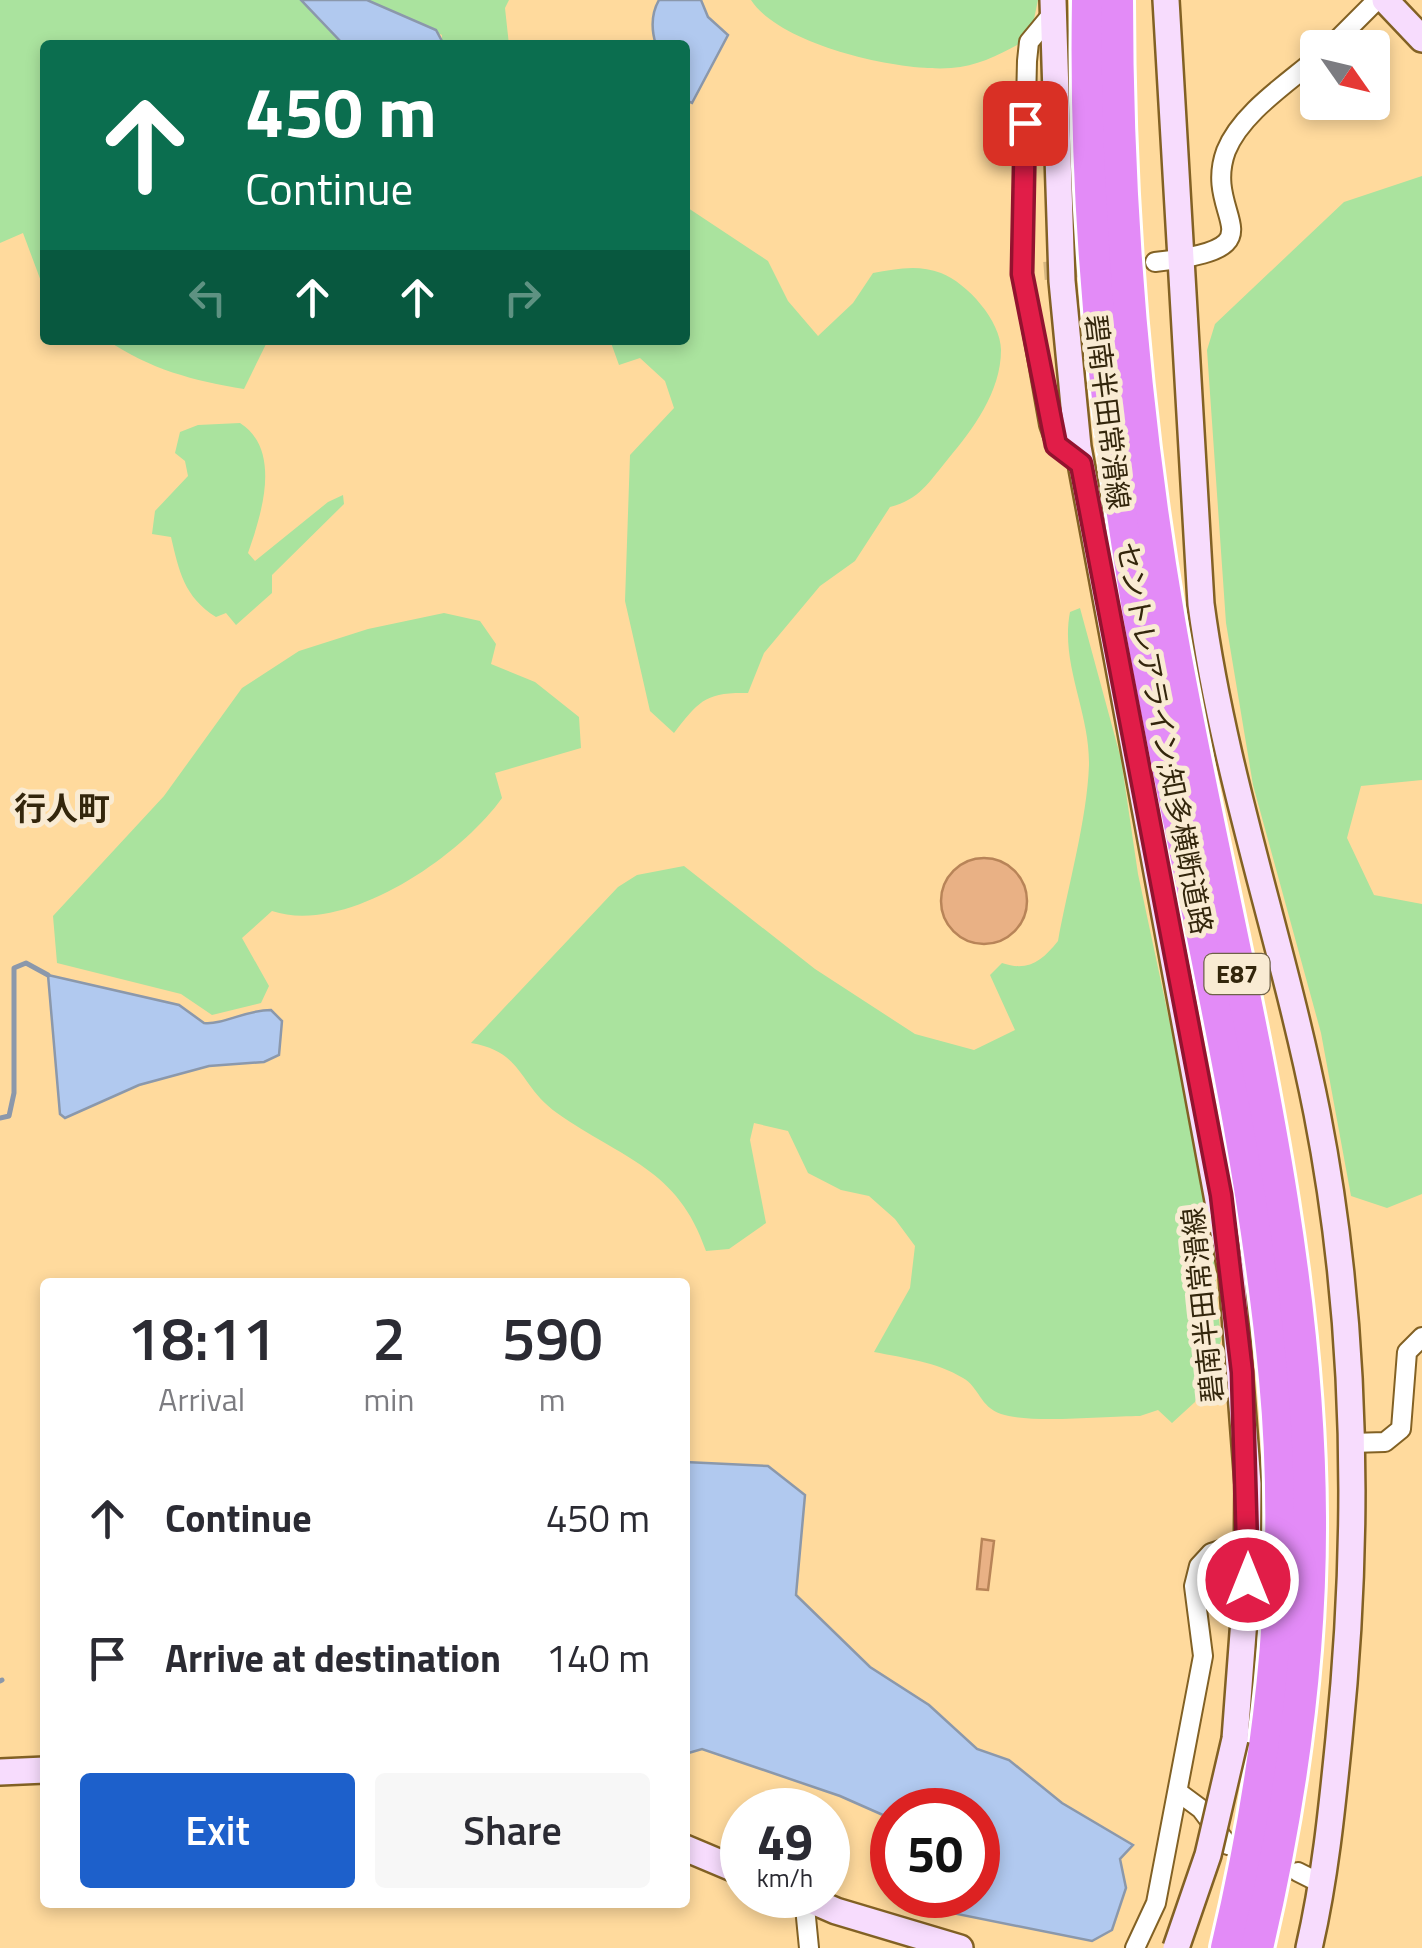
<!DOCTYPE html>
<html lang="en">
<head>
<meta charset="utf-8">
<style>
	:root { --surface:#fff; --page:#f7f7f7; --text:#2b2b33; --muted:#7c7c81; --accent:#1d60cb }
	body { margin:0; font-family:"Titillium Web","Noto Sans JP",sans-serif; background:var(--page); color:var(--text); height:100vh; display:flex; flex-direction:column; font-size:38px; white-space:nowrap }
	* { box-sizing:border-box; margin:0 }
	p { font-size:32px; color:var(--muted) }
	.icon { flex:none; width:55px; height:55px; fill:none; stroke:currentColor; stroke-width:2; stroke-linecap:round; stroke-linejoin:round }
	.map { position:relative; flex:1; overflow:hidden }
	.details { position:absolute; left:40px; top:1278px; width:650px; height:630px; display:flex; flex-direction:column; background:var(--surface); border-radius:10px; box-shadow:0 5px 15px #0003 }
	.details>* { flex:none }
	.top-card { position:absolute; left:40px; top:40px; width:650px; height:305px; border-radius:10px; box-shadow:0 5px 15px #0003; background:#0b6e4f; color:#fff; overflow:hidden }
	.needle { width:65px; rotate:124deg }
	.tools { position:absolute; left:1300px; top:30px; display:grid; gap:20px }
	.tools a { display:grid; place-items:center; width:90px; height:90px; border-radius:10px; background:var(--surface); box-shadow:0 5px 15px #0003; font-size:50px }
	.speed { position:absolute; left:720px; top:1788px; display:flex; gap:20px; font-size:50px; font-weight:700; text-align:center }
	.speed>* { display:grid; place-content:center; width:130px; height:130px; border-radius:50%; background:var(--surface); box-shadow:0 5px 15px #0003; line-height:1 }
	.speed small { font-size:25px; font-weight:400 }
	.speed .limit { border:15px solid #d22; background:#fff; color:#111 }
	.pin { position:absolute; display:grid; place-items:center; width:85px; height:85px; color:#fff; margin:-42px; border-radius:20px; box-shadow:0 5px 15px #0006 }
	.me { position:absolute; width:110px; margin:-55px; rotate:0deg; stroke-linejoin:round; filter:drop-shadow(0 0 8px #0008) }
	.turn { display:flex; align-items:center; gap:35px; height:210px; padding:0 40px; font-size:45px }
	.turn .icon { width:130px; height:130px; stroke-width:2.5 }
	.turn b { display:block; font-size:70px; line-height:85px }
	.lanes { display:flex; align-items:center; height:95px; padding:0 40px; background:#0003; justify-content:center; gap:50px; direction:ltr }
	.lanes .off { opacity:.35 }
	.eta { display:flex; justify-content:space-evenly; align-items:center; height:170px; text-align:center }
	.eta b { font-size:60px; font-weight:600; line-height:70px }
	.cta { display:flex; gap:20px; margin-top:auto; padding:20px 40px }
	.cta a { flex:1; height:115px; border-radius:10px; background:var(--accent); color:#fff; font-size:40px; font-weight:600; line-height:115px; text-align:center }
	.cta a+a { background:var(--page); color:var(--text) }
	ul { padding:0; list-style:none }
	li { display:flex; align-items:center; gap:30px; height:140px; padding:0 40px }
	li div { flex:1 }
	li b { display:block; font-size:38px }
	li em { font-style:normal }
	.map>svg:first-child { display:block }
	.green { fill:#aae39e }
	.water { fill:#b1c9ef; stroke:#8b98ab; stroke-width:2.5 }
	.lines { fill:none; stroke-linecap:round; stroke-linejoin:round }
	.stream { stroke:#8b98ab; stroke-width:5 }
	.building { fill:#e9b185; stroke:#b88458; stroke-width:2.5 }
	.street-tunnel { stroke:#d6b680; stroke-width:18; stroke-dasharray:18 9; stroke-linecap:butt }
	.street-casing { stroke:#826124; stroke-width:22 }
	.secondary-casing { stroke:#826124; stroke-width:30 }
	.highway-casing { stroke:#fff; stroke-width:38 }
	.street { stroke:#fff; stroke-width:18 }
	.secondary { stroke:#f7dcfd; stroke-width:25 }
	.highway { stroke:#e38bf7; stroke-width:32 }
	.secondary-bridge-casing { stroke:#826124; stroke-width:30; stroke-linecap:butt }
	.secondary-bridge { stroke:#f7dcfd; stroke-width:25 }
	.route-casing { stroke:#92132f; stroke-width:25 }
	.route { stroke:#e11d48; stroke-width:18 }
	.labels { text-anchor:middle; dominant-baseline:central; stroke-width:10; stroke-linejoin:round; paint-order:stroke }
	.shield { fill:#f9ebd3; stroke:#6e6148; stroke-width:2.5 }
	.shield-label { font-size:25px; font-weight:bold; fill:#33260c }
	.street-label { font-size:28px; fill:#33260c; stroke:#f9ebd3 }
	.quarter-label { font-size:32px; font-weight:bold; fill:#33260c; stroke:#f9ebd3 }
</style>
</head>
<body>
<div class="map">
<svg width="1422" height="1948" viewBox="0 0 1422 1948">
	<rect width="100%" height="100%" fill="#ffda9d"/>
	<g class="green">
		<path d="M 0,0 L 301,0 L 344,45 L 45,45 L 45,292 L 23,233 L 0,243 Z"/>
		<path d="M 367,0 L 509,0 L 505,8 L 509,45 L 442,45 L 442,35 Z"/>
		<path d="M 751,0 L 1038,0 L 1030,38 C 1004,52 981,66 951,68 C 899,72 780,45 751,0 Z"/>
		<path d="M 1422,176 L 1422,780 L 1361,786 L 1347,838 L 1374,895 L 1422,904 L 1422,1194 L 1387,1208 L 1351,1196 L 1321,1033 L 1253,785 L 1226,623 L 1207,350 L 1215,324 L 1344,202 Z"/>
		<path d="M 685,206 L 768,261 L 788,301 L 818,336 L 853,303 L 873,273 C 895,269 918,264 941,273 C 967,283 1001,321 1001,350 C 1001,392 973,429 948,459 C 928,483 920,499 890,507 L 855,561 L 820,586 L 764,653 L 748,693 C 705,692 699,701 674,733 L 650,711 L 625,601 L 630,455 L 674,408 L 665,381 L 640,358 L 619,365 L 610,340 L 685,340 Z"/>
		<path d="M 107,340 L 268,340 L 244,389 C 194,381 149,369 107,340 Z"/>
		<path d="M 240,423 C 282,450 262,513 248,553 L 255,561 L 328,502 L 343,495 L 344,504 L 272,575 L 272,593 L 236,625 L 226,613 L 216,617 C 184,597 179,571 171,537 L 152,534 L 155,511 L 188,476 L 185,461 L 175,453 L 180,432 L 198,425 Z"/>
		<path d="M 1080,608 L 1121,759 L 1138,874 L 1188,1108 L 1214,1259 L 1221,1341 L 1195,1402 L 1172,1423 L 1158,1410 L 1140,1416 C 1105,1416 1031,1424 1001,1414 C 980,1407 979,1387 963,1378 C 937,1362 904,1358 874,1352 L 910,1288 L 915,1246 L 895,1219 L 869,1196 L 841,1190 L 808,1173 L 788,1131 L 754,1123 L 750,1140 L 766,1223 L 729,1249 L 706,1251 C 678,1168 622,1159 557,1113 C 518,1085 524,1052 471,1043 L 618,887 L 637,875 L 684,866 L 815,969 L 915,1034 L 974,1050 L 1015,1030 L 990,975 L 1002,963 C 1028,972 1042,961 1058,941 C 1068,886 1087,820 1089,765 C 1090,712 1060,664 1070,612 Z"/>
		<path d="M 444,613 L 480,621 L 496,644 L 491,664 L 535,682 L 579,717 L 581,748 L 495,773 L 502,798 C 461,856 346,936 272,911 L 242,938 L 269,986 L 261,1003 L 212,1015 L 181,994 L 57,963 L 53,916 L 164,796 L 242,688 L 299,651 L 368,629 Z"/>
	</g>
	<g class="water">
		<path d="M 301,0 L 367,0 L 436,30 L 443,43 L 344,45 Z"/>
		<path d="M 659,0 L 701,0 L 708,17 L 728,35 L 692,103 L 685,100 L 685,45 L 656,45 C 651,29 651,14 659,0 Z"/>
		<path d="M 48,975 L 179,1005 L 204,1023 C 224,1025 244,1010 271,1010 L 282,1021 L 279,1055 L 264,1062 L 209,1066 L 139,1085 L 65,1118 L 60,1114 Z"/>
		<path d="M 685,1462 L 768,1466 L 805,1495 L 796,1595 L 870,1667 L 929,1705 L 977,1749 L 1009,1760 L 1062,1803 L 1133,1845 L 1120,1859 L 1126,1888 L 1112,1930 L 1092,1941 L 952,1913 L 963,1895 L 978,1895 L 978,1810 L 892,1810 L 892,1819 L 840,1796 L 702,1749 L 685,1754 Z"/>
	</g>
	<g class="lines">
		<g class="stream">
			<path d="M 0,1118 L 9,1116 L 14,1093 L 14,968 L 26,963 L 48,975"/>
			<path d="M 0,1681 L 2,1680"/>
		</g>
	</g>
	<g class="building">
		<circle cx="984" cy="901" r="43"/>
		<path d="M 982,1539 L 994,1541 L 988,1590 L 977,1589 Z"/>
	</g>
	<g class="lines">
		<path class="street-tunnel" d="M 1044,271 L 1155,262"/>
		<defs>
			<g id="street">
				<path d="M 1053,13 L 1029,42 L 1027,61 L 1022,273 L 1049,425 L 1056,445 L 1081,464"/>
				<path d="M 1329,48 L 1377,0"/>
				<path d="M 1155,262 C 1288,247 1201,219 1226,151 C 1241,113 1288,83 1318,57"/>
				<path d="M 1351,1443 L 1385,1442 L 1401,1429 L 1407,1352 L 1422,1337"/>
				<path d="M 1178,1792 L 1201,1809 L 1228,1845"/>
				<path d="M 1298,1872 L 1320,1883"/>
				<path d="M 804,1897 L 809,1948"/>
				<path d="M 1135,1948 L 1156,1903 L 1203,1656 L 1194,1586 L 1199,1566 L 1211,1553 L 1248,1541"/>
			</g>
			<g id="secondary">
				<path d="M 1053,0 L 1062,281 L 1078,447 L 1232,1276 L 1248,1484 L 1247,1580 L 1235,1739"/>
				<path d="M 1166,0 L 1201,604 C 1224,777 1283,941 1317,1113 C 1357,1318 1360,1531 1339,1738 C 1332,1808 1325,1879 1309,1948"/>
				<path d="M 1385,0 L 1422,39"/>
				<path d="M 0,1772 L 45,1770"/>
				<path d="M 685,1848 L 742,1872"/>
				<path d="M 799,1895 L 836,1911 L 960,1948"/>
			</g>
			<g id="highway">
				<path d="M 1088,0 C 1084,220 1107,443 1147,659 C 1192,898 1252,1136 1275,1379 C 1293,1569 1271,1763 1227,1948"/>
				<path d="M 1117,0 C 1117,208 1134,415 1169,620 C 1220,917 1309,1214 1310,1517 C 1311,1662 1290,1807 1257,1948"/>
			</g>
		</defs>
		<use href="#street" class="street-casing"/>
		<use href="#secondary" class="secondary-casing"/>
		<use href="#highway" class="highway-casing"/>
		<use href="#street" class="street"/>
		<use href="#secondary" class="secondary"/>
		<use href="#highway" class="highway"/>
		<defs>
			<path id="secondary-bridge" d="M 1176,1948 L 1208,1855 L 1235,1739"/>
		</defs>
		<use href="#secondary-bridge" class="secondary-bridge-casing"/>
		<use href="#secondary-bridge" class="secondary-bridge"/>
	</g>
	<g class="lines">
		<defs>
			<path id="route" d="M 1025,123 L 1022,274 L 1056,445 L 1081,464 L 1221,1195 L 1242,1372 L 1248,1580"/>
		</defs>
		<use href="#route" class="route-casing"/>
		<use href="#route" class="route"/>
	</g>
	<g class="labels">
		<rect class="shield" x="1204.5" y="954" width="65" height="40" rx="8"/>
		<g class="shield-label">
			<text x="1237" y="974">E87</text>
		</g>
		<g class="street-label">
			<text transform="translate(1108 412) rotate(83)">碧南半田常滑線</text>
			<text transform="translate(1165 738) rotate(79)">セントレアライン;知多横断道路</text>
			<text transform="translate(1202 1305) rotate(-96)">碧南半田常滑線</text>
		</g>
		<g class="quarter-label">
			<text x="62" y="808">行人町</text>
		</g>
	</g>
</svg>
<div class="tools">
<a><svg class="needle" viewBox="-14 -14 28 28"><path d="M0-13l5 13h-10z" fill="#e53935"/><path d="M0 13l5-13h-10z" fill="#7c7c81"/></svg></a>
</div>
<div class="speed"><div>49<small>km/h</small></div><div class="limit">50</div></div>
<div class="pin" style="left:1025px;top:123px;background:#d93025"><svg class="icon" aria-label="arrive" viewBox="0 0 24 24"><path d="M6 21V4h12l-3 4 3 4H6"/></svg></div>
<svg class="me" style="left:1248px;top:1580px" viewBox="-20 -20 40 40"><circle r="17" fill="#e11d48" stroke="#fff" stroke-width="3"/><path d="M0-11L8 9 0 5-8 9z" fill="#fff"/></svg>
<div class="top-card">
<div class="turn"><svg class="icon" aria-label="ahead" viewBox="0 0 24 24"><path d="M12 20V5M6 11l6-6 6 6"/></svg><div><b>450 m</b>Continue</div></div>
<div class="lanes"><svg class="icon off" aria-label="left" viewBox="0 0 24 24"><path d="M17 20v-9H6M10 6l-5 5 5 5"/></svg><svg class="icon" aria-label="ahead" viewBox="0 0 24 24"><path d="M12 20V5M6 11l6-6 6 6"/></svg><svg class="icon" aria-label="ahead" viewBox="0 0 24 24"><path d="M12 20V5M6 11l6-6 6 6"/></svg><svg class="icon off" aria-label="right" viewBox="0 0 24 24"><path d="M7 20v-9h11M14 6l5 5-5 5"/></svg></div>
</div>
<section class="details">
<div class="eta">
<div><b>18:11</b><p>Arrival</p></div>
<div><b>2</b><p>min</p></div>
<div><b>590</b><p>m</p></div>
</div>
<ul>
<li><svg class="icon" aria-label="ahead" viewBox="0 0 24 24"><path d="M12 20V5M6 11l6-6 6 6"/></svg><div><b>Continue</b></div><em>450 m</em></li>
<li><svg class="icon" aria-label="arrive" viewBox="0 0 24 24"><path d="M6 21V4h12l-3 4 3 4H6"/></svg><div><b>Arrive at destination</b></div><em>140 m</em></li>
</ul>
<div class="cta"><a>Exit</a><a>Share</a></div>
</section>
</div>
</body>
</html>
